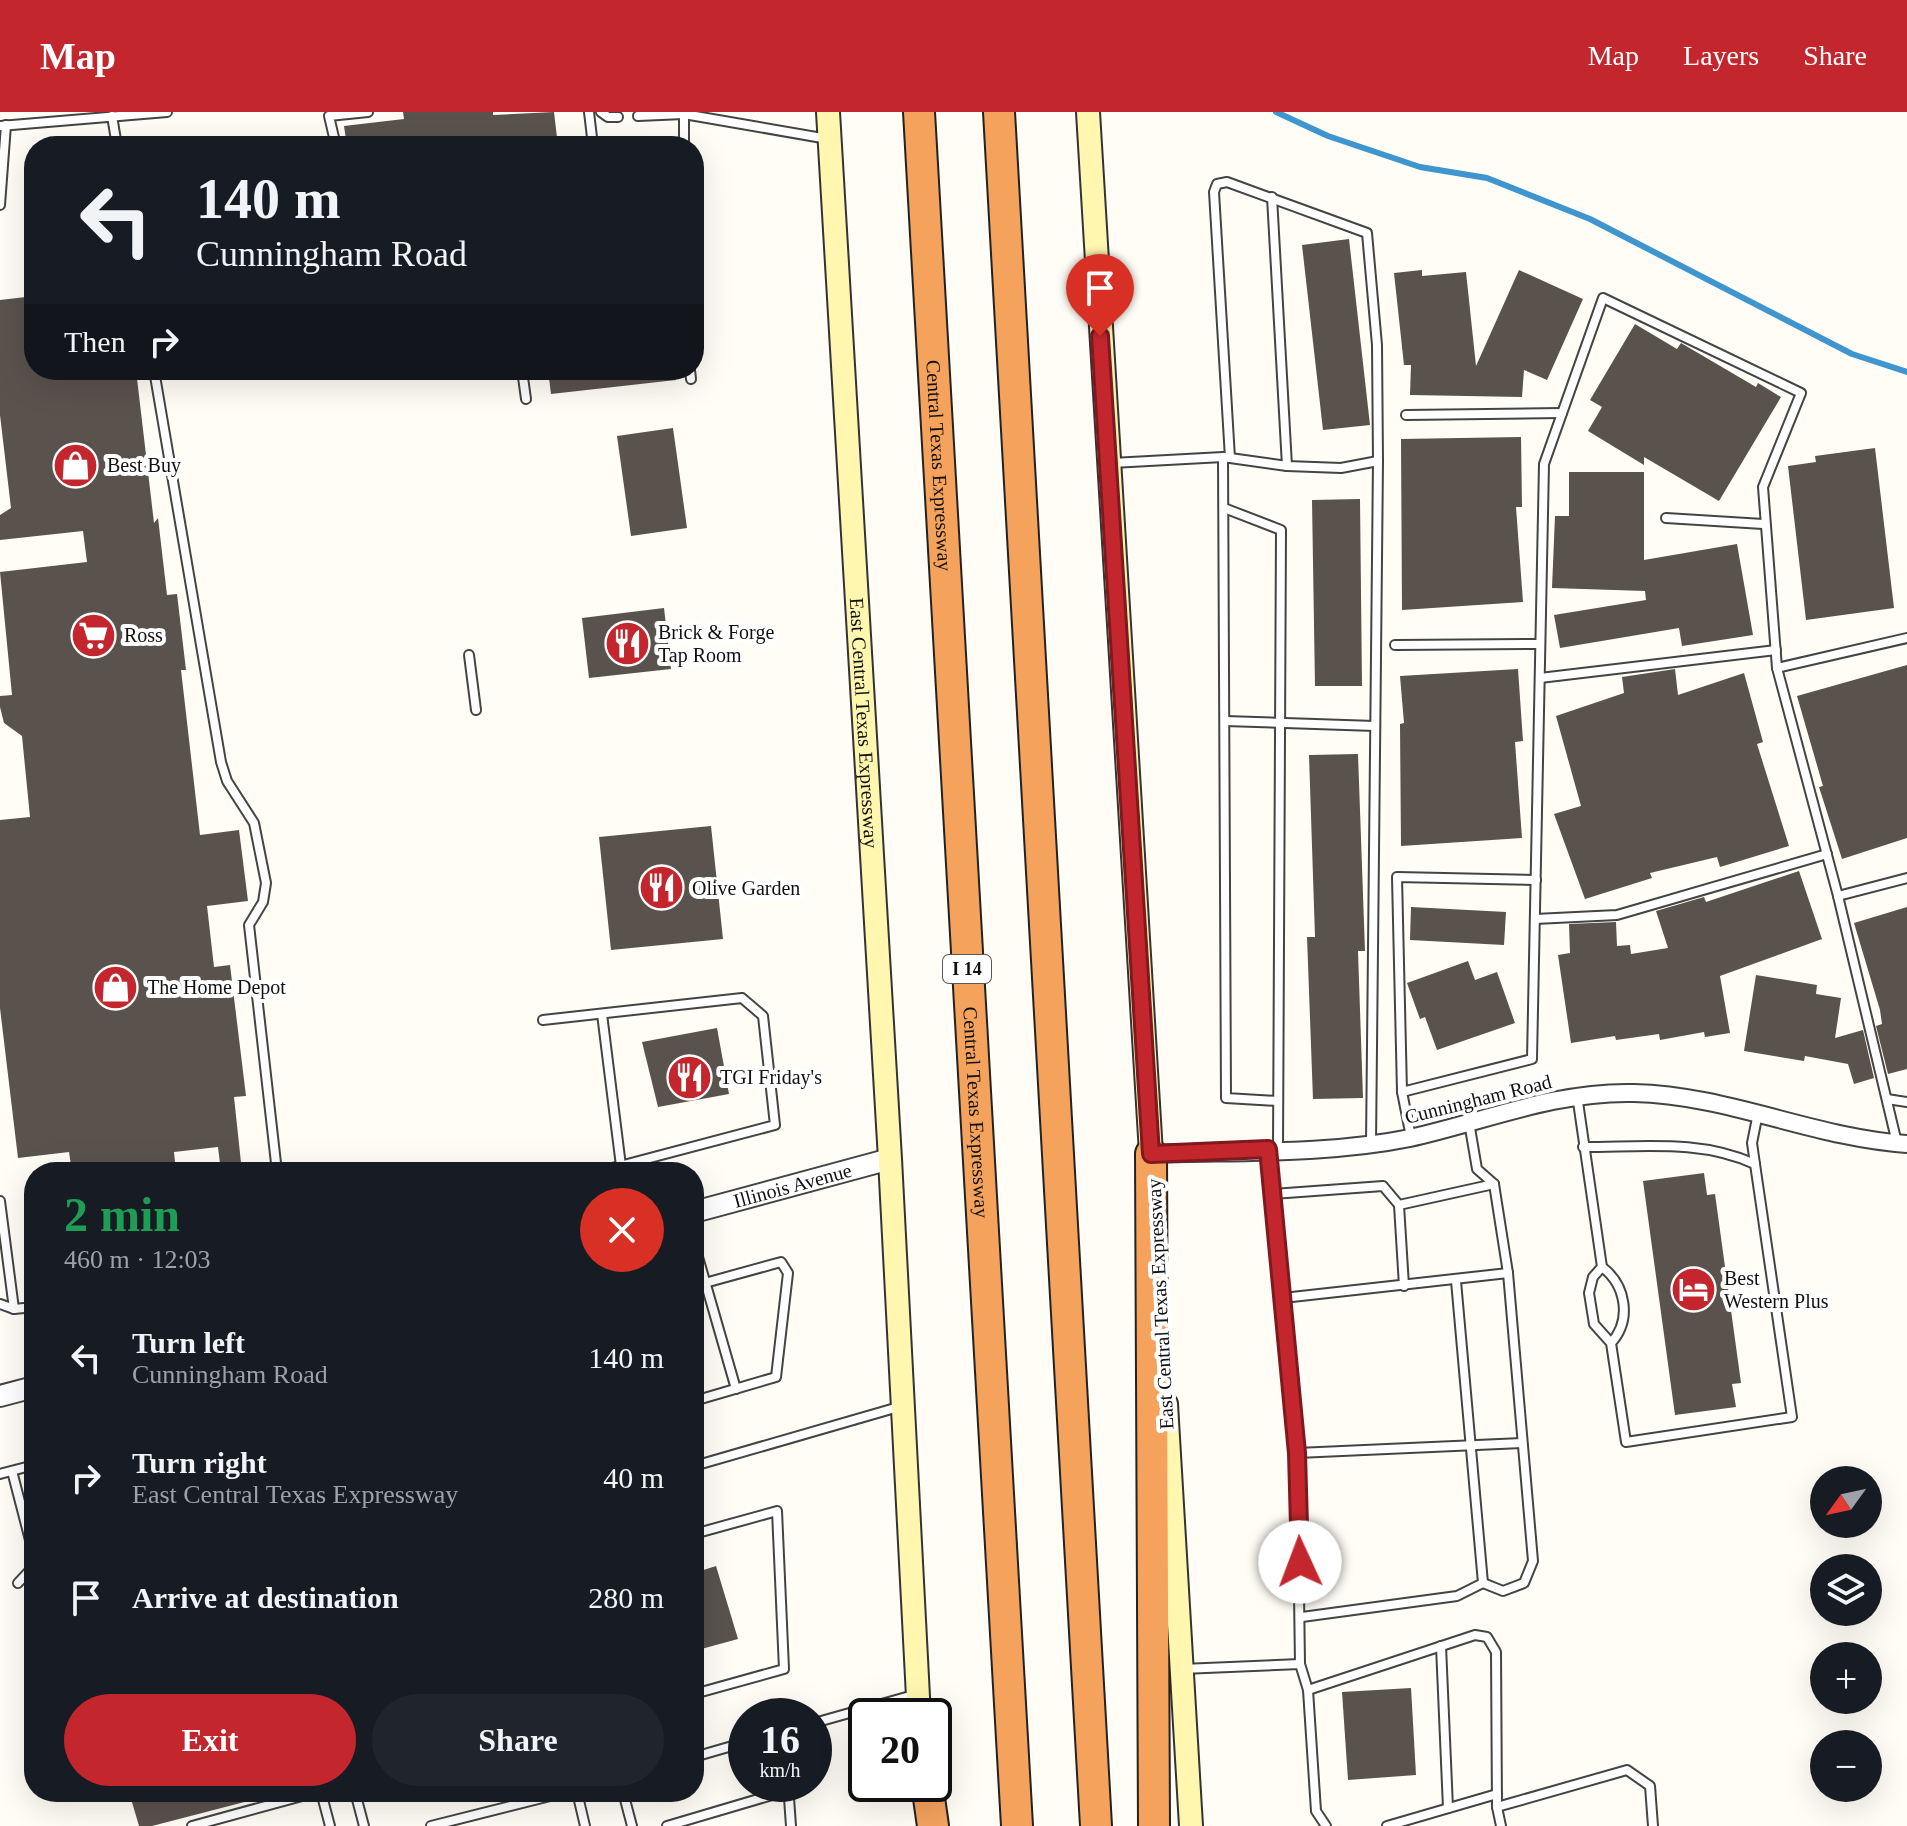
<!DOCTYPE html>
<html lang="en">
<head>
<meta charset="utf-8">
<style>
	:root { --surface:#171b24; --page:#20242c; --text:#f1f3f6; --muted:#9ea1a6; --accent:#c4262e }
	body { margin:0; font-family:Georgia,serif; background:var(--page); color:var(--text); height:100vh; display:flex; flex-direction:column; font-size:30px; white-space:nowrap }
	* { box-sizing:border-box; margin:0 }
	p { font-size:26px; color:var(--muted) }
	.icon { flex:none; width:44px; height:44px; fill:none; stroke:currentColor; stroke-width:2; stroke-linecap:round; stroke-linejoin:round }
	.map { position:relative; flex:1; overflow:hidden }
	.panel { position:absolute; left:24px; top:1050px; width:680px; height:640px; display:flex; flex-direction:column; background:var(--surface); border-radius:32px; box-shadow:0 8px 32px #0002 }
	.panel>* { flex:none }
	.hud { position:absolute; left:24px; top:24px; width:680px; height:244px; border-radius:32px; box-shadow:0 8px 32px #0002; background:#171b24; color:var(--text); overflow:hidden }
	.needle { width:52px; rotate:237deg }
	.tools { position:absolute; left:1810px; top:1354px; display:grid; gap:16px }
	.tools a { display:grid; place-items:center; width:72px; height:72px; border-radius:50%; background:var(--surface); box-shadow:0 8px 32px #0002; font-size:40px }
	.speed { position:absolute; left:728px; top:1586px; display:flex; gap:16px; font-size:40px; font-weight:700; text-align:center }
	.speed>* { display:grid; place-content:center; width:104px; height:104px; border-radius:50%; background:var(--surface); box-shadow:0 8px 32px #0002; line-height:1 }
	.speed small { font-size:20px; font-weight:400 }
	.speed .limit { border:4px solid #111; border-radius:12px; background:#fff; color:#111 }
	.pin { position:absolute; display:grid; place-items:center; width:68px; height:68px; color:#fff; margin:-82px -34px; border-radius:50% 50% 50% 0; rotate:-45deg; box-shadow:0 0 8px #0007 }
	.pin .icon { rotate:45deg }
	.me { position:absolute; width:88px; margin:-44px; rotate:358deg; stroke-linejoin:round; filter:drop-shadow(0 0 6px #0008) }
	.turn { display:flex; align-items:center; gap:28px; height:168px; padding:0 40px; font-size:36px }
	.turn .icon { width:104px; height:104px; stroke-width:2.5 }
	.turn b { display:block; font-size:56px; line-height:68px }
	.then { display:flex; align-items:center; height:76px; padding:0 40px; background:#0003; gap:16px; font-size:30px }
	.round { display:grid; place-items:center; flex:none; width:84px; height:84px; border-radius:42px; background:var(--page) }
	.headline { display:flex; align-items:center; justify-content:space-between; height:136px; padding:0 40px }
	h1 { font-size:48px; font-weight:700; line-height:60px; color:#1e9e55 }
	.primary-button { display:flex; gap:16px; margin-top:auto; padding:16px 40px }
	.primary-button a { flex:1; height:92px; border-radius:48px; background:var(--accent); color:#fff; font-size:32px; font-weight:700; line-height:92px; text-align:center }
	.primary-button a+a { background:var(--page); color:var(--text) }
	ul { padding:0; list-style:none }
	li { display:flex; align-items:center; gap:24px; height:120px; padding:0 40px }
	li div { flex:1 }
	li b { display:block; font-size:30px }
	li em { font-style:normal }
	header { display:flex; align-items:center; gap:48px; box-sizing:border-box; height:112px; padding:0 40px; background:var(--accent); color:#fff }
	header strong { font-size:38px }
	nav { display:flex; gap:44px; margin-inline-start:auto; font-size:28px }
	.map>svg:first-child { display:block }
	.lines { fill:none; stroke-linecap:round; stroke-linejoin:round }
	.stream { stroke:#3f96cf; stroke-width:6 }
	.building { fill:#5a524d }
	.service-casing { stroke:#444; stroke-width:12 }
	.minor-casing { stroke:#444; stroke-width:20 }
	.tertiary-casing { stroke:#444; stroke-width:24 }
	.secondary-casing { stroke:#333; stroke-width:26 }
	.motorway-casing { stroke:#222; stroke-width:34 }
	.service { stroke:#fff; stroke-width:8 }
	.minor { stroke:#fff; stroke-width:16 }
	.tertiary { stroke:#fff; stroke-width:20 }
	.secondary { stroke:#fff6b0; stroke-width:22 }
	.motorway { stroke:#f5a25d; stroke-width:30 }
	.route-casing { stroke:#7f191e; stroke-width:20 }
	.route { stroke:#c4262e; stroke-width:14 }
	.labels { text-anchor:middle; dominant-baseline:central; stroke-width:8; stroke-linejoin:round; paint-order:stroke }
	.shield { fill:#fff; stroke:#585858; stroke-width:2 }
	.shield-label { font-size:18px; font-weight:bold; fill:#111 }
	.poi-label { font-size:20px; fill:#111; stroke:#fff; text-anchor:start }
	.street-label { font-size:20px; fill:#111; stroke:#fff }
</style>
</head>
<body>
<header>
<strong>Map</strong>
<nav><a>Map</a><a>Layers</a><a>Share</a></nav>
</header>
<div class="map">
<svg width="1907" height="1714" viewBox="0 0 1907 1714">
	<rect width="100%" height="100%" fill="#fffdf5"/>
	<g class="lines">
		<path class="stream" d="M 1276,0 L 1328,24 L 1420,55 L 1487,66 L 1590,107 L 1852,242 L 1907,260"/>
	</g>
	<g class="building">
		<path d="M 403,0 L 493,0 L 493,3 L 554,0 L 558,34 L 347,34 L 344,14 L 404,7 Z"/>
		<path d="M 1349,127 L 1370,313 L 1323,318 L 1302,133 Z"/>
		<path d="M 1422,158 L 1422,164 L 1466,160 L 1476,254 L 1519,158 L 1583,187 L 1547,268 L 1524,258 L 1522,285 L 1410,283 L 1411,253 L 1404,253 L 1394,161 Z"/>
		<path d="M 34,184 L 34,258 L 136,258 L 154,411 L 158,406 L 167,483 L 177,482 L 186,558 L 181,558 L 200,723 L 239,718 L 248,789 L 207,794 L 214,855 L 230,853 L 246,984 L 234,985 L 242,1060 L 221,1060 L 218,1035 L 174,1040 L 176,1060 L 72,1060 L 69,1040 L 18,1046 L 0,896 L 0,708 L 30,705 L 22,624 L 4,611 L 0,595 L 0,584 L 12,583 L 0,460 L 87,450 L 83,419 L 0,428 L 0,403 L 11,396 L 0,303 L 0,188 Z"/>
		<path d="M 1635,212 L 1677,237 L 1681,231 L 1756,275 L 1758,271 L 1781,285 L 1719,389 L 1644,345 L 1644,353 L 1588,319 L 1602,295 L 1590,288 Z"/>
		<path d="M 548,258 L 676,258 L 676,268 L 551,282 Z"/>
		<path d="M 673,316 L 687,416 L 631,424 L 617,324 Z"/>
		<path d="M 1521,325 L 1522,395 L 1516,395 L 1523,490 L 1402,498 L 1401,327 Z"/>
		<path d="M 1875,336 L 1894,496 L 1806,508 L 1788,354 L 1816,350 L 1815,344 Z"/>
		<path d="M 1569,360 L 1644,360 L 1644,448 L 1737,432 L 1753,523 L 1682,534 L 1679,516 L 1560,536 L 1554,503 L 1646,488 L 1645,479 L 1552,476 L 1555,404 L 1569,404 Z"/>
		<path d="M 1360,387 L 1362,574 L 1315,574 L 1312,388 Z"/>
		<path d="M 664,496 L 671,557 L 589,566 L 582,506 Z"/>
		<path d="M 1907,553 L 1907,726 L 1842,747 L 1819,675 L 1823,674 L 1797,584 Z"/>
		<path d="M 1518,557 L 1523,629 L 1515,630 L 1522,726 L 1401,734 L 1400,612 L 1404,611 L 1400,564 Z"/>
		<path d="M 1675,557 L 1678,583 L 1744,561 L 1763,630 L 1757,632 L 1789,734 L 1720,755 L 1717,745 L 1650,761 L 1652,766 L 1585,787 L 1554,702 L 1581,694 L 1556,604 L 1624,581 L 1622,565 Z"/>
		<path d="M 1358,642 L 1365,839 L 1358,839 L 1363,986 L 1313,987 L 1307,825 L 1315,825 L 1309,643 Z"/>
		<path d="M 711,714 L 723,827 L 611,838 L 599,725 Z"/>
		<path d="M 1799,759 L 1822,827 L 1720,864 L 1730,921 L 1705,925 L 1704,920 L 1660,928 L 1659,922 L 1616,928 L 1615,924 L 1571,931 L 1558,843 L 1570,841 L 1569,812 L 1616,810 L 1617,834 L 1630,833 L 1631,842 L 1668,836 L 1656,799 L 1704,785 L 1706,790 Z"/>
		<path d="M 1411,795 L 1506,800 L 1504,833 L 1410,828 Z"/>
		<path d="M 1907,795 L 1907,957 L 1888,962 L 1876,914 L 1882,912 L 1880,898 L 1854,811 Z"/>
		<path d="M 1468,849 L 1475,868 L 1497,860 L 1515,911 L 1437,938 L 1425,905 L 1420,907 L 1407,871 Z"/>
		<path d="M 1756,863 L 1817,873 L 1816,882 L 1841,886 L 1835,926 L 1863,918 L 1874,966 L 1854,972 L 1848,952 L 1805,944 L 1804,949 L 1744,939 Z"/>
		<path d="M 717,916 L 729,982 L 658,995 L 642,930 Z"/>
		<path d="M 1704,1061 L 1707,1083 L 1715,1082 L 1741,1271 L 1732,1272 L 1736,1295 L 1675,1303 L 1643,1069 Z"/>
		<path d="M 716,1454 L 738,1527 L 694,1539 L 694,1461 Z"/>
		<path d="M 1411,1576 L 1416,1663 L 1348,1668 L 1342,1580 Z"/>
		<path d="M 129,1680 L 264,1680 L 264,1685 L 152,1714 L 139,1714 Z"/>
	</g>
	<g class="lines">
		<defs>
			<g id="service">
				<path d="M 589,0 L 593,34"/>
				<path d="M 601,0 L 608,5 L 618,5"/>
				<path d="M 684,0 L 684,34"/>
				<path d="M 112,4 L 117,34"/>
				<path d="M 638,4 L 684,2 L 828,27"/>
				<path d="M 0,14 L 167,0"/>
				<path d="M 336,34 L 329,4 L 368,0"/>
				<path d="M 1272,85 L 1287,354"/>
				<path d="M 0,93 L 6,13"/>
				<path d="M 154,258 L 221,650 L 227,669 L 254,711 L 266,771 L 263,790 L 249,813 L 277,1060"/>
				<path d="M 522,258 L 526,287"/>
				<path d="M 690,258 L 691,267"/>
				<path d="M 1406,303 L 1562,301"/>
				<path d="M 1223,345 L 1226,986 L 1278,989"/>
				<path d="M 1230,346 L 1214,80 L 1217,72 L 1227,70 L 1367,121 L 1377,233 L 1378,349 L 1371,1032"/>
				<path d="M 1112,351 L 1223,345 L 1287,354 L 1341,356 L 1378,349"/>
				<path d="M 1224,396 L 1281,418 L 1278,1037"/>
				<path d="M 1666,406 L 1763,412"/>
				<path d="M 1395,533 L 1540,532"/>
				<path d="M 469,543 L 476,598"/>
				<path d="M 1777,556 L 1907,526"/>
				<path d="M 1540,566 L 1776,538"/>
				<path d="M 1225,609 L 1375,614"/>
				<path d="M 1838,784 L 1907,766"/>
				<path d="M 1535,807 L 1617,803 L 1827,742"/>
				<path d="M 602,902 L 621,1054"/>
				<path d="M 543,908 L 742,886 L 763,904 L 775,1013 L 597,1060"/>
				<path d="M 1402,980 L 1532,947 L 1544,352 L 1603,186 L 1801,281 L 1763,375 L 1777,556 L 1838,784 L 1897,1031"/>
				<path d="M 1577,983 L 1602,1155"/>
				<path d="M 1887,987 L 1907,990"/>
				<path d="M 1411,1025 L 1402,980 L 1397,765 L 1536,768"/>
				<path d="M 1583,1035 C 1643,1035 1700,1027 1755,1052"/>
				<path d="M 1268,1038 L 1297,1341 L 1300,1552"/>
				<path d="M 1273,1082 L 1383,1074 L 1399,1093"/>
				<path d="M 0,1089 L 14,1197"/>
				<path d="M 694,1131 L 736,1277"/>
				<path d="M 694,1174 L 781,1150 L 788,1161 L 776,1265 L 694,1289"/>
				<path d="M 1404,1174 L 1399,1093 L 1494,1072"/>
				<path d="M 1283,1186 L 1508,1161 L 1494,1072 L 1477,1057 L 1469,1010"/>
				<path d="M 0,1192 L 14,1197 L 34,1195"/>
				<path d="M 1611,1231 C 1632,1208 1626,1173 1602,1155 L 1593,1165 L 1589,1181 L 1594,1212 L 1611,1231 L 1626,1330 L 1792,1305 L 1755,1052 L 1752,1031 L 1758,1001"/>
				<path d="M 1297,1341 L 1522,1331"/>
				<path d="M 694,1354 L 902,1294"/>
				<path d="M 12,1359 L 32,1436 L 33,1455 L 18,1471"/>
				<path d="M 0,1362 L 34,1353"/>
				<path d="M 694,1422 L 777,1399 L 784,1557 L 694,1582"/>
				<path d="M 1483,1471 L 1503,1479 L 1524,1471 L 1533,1449 L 1508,1161"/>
				<path d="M 1302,1505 L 1457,1484 L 1483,1471 L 1456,1169"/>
				<path d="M 1441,1534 L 1448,1696"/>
				<path d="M 1182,1557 L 1300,1552 L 1308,1578 L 1316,1699 L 1326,1714"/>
				<path d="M 1308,1578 L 1475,1523 L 1487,1525 L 1496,1540 L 1497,1695 L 1501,1714"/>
				<path d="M 814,1611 L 917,1582"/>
				<path d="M 694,1645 L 746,1630"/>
				<path d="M 788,1672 L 791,1714"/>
				<path d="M 321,1680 L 330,1714"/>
				<path d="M 355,1680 L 364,1714"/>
				<path d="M 577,1680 L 585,1714"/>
				<path d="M 623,1680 L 632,1714"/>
				<path d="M 1497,1695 L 1627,1658 L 1650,1674 L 1653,1714"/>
				<path d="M 192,1714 L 317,1680"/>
				<path d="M 431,1714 L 566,1680"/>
				<path d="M 667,1714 L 789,1678"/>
				<path d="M 1387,1714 L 1497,1682"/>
			</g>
			<path id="minor" d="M 1151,1042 C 1236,1039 1326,1043 1410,1026 C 1486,1009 1555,979 1634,981 C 1728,983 1814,1026 1907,1032"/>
			<g id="tertiary">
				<path id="s1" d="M 694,1100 L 890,1047"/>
				<path d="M 0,1284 L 34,1275"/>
			</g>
			<g id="secondary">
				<path id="s2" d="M 828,0 L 890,1047 L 919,1604"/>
				<path d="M 1088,0 L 1152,1058"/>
				<path d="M 1166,1292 L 1191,1714"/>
			</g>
			<g id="motorway">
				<path id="s3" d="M 919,0 L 1017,1714"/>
				<path d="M 999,0 L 1096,1714"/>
				<path d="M 1151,1042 L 1154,1714"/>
				<path d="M 927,1672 L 933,1714"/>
			</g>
		</defs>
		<use href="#service" class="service-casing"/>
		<use href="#minor" class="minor-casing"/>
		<use href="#tertiary" class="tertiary-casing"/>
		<use href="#secondary" class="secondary-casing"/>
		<use href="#motorway" class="motorway-casing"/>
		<use href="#service" class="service"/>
		<use href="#minor" class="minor"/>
		<use href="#tertiary" class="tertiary"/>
		<use href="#secondary" class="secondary"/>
		<use href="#motorway" class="motorway"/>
	</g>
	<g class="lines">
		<defs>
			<path id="route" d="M 1100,224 L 1151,1042 L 1268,1037 L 1297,1341 L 1300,1450"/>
		</defs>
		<use href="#route" class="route-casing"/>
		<use href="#route" class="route"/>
	</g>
	<defs>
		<symbol id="shop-disc" viewBox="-11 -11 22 22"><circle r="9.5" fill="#c4262e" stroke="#fff"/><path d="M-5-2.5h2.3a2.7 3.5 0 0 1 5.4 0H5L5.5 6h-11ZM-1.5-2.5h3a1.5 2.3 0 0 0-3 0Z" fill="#fff"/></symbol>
		<symbol id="supermarket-disc" viewBox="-11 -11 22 22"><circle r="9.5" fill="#c4262e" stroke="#fff"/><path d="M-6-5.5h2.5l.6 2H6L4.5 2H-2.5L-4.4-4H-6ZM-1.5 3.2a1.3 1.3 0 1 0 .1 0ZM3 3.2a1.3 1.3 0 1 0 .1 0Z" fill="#fff"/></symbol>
		<symbol id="restaurant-disc" viewBox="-11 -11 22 22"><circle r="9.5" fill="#c4262e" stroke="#fff"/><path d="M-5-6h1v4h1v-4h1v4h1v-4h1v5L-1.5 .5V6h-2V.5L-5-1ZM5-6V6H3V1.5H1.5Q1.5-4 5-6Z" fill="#fff"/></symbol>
		<symbol id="hotel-disc" viewBox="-11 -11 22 22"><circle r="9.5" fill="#c4262e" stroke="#fff"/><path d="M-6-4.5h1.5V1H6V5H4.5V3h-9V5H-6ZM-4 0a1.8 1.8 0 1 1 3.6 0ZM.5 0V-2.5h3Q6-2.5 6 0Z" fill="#fff"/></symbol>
	</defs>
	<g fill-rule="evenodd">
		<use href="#shop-disc" x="50" y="328" width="51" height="51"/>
		<use href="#supermarket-disc" x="68" y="498" width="51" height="51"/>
		<use href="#restaurant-disc" x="602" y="506" width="51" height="51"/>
		<use href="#restaurant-disc" x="636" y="750" width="51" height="51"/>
		<use href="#shop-disc" x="90" y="850" width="51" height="51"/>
		<use href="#restaurant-disc" x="664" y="940" width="51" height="51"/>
		<use href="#hotel-disc" x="1668" y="1152" width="51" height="51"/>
	</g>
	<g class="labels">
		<rect class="shield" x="943" y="843" width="48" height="28" rx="6"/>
		<g class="shield-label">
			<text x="967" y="857">I 14</text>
		</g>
		<g class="poi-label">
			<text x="107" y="353">Best Buy</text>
			<text x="658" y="520">Brick &amp; Forge<tspan x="658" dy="23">Tap Room</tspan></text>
			<text x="124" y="523">Ross</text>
			<text x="692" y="776">Olive Garden</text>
			<text x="147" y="875">The Home Depot</text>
			<text x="720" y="965">TGI Friday's</text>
			<text x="1724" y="1166">Best<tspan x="1724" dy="23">Western Plus</tspan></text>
		</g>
		<g class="street-label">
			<text stroke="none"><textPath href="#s3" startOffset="354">Central Texas Expressway</textPath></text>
			<text stroke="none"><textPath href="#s2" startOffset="612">East Central Texas Expressway</textPath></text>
			<text transform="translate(1478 987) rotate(-14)">Cunningham Road</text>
			<text stroke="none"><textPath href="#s3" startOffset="1002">Central Texas Expressway</textPath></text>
			<text stroke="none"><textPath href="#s1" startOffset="102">Illinois Avenue</textPath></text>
			<text transform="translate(1160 1192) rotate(-93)">East Central Texas Expressway</text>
		</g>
	</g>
</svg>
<div class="tools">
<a><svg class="needle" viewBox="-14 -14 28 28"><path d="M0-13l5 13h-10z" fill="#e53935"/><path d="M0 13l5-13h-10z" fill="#9ea1a6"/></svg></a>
<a><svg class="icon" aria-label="layers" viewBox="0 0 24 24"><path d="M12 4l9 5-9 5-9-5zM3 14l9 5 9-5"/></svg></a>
<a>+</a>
<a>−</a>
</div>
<div class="speed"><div>16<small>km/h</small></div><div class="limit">20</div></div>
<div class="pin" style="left:1100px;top:224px;background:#d93025"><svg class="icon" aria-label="arrive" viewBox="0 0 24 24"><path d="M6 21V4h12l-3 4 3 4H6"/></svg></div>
<svg class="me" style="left:1300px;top:1450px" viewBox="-20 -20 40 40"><circle r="19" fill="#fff"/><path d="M0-13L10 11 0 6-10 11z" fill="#c4262e"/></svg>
<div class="hud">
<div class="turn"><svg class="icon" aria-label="left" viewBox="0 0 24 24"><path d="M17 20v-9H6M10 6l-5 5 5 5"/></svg><div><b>140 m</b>Cunningham Road</div></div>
<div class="then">Then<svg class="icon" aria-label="right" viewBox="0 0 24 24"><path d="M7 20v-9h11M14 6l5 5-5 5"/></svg></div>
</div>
<section class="panel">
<div class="headline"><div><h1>2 min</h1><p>460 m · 12:03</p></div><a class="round" style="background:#d93025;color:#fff"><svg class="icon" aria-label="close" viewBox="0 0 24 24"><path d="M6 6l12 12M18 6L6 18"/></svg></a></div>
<ul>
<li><svg class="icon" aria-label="left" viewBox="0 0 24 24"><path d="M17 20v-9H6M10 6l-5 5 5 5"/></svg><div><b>Turn left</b><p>Cunningham Road</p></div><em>140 m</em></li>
<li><svg class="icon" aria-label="right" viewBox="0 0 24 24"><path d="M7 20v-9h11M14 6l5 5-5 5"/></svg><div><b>Turn right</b><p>East Central Texas Expressway</p></div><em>40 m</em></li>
<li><svg class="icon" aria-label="arrive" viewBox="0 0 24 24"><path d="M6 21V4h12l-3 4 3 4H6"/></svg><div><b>Arrive at destination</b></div><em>280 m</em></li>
</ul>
<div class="primary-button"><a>Exit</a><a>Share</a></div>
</section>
</div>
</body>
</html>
